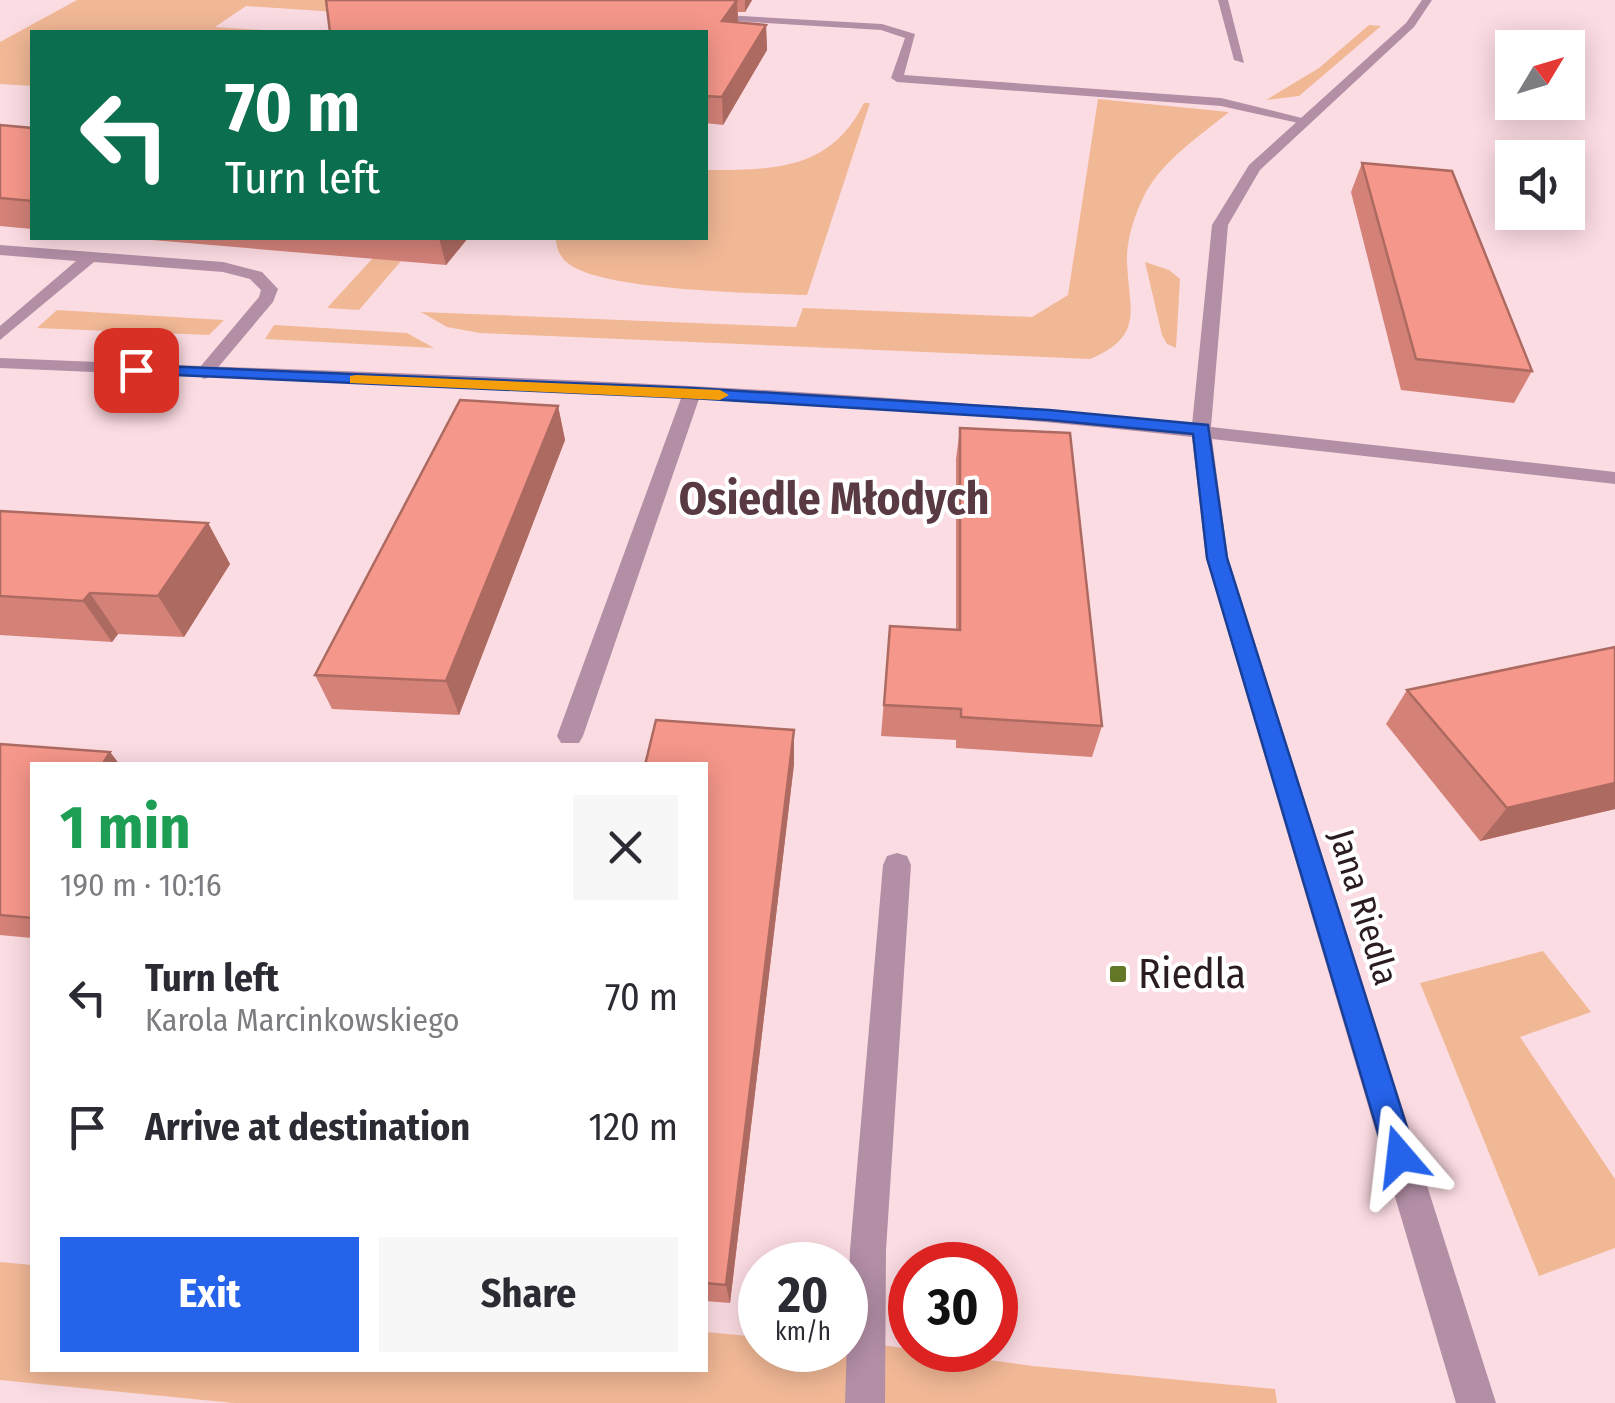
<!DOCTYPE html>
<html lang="en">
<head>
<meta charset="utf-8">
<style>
	:root { --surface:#fff; --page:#f7f7f7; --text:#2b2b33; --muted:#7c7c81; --accent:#2563eb }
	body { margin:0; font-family:"Fira Sans Condensed",sans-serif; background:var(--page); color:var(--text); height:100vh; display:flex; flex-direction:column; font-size:38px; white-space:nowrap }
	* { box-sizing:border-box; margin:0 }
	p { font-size:32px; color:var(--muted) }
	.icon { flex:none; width:55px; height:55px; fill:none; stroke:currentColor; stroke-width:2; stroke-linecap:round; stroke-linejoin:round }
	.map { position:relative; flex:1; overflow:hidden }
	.side { position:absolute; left:30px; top:762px; width:678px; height:610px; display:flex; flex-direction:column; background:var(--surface); border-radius:0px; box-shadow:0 5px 25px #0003 }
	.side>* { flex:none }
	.hud { position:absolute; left:30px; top:30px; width:678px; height:210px; border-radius:0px; box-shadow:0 5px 25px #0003; background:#0b6e4f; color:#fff; overflow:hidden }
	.needle { width:65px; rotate:52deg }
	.controls { position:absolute; left:1495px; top:30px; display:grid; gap:20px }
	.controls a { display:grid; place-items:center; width:90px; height:90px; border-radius:0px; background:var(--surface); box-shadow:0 5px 25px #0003; font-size:50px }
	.speed { position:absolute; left:738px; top:1242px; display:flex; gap:20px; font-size:50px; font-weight:700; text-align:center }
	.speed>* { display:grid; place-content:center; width:130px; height:130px; border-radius:50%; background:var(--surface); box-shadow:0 5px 25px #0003; line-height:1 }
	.speed small { font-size:25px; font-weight:400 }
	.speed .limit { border:15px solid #d22; background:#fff; color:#111 }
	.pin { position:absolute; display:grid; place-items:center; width:85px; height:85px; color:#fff; margin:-42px; border-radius:20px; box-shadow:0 5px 15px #0006 }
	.me { position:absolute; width:110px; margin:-55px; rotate:343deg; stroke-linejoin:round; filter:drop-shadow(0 0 8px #0008) }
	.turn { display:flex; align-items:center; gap:35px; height:210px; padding:0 30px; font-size:45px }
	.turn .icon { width:130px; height:130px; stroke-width:2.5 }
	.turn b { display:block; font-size:70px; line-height:85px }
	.round { display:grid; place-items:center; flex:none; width:105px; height:105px; border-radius:0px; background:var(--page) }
	.headline { display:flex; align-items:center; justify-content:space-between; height:170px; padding:0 30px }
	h1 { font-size:60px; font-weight:700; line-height:75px; color:#1e9e55 }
	.button { display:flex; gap:20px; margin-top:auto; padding:20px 30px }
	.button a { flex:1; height:115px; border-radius:0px; background:var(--accent); color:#fff; font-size:40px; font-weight:700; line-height:115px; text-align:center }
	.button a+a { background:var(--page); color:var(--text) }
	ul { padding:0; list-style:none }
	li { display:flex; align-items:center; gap:30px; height:130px; padding:0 30px }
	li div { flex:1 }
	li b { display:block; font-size:38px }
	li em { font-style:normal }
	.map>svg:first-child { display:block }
	.green { fill:#f1b896 }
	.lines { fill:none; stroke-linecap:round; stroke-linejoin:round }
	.service { fill:#b38fa6; fill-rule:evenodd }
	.minor { fill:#b38fa6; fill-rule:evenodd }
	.wall { fill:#d48278 }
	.shaded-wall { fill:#ac6a61 }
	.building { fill:#f6978b; stroke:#ac6a61; stroke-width:2.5 }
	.route { fill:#2563eb; stroke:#184099; stroke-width:2.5 }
	.slow { fill:#f59e0b }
	.poi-dot { fill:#637727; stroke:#fff; stroke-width:4 }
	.labels { text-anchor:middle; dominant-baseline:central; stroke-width:8; stroke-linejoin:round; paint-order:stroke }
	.street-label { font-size:35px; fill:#2a1c1f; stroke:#fff }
	.near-poi-label { font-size:42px; fill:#2a1c1f; stroke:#fff; text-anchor:start }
	.district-label { font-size:45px; font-weight:bold; fill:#593a42; stroke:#fff }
</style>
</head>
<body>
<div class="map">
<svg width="1615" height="1403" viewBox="0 0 1615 1403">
	<rect width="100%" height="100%" fill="#fcdce3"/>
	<g class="green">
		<path d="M 77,0 L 326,0 L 396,16 L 246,6 L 215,27 L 293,32 L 32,32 L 32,86 L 0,84 L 0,42 Z"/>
		<path d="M 1369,25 L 1381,26 L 1299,96 L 1266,100 L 1319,68 Z"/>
		<path d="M 1098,99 L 1229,112 C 1200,136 1163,160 1145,194 C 1135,213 1126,241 1127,262 C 1129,310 1145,336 1090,359 L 480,333 L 447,327 L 421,312 L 796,327 L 803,308 L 1032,317 L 1068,295 Z"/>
		<path d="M 864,103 L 870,103 L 807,295 C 758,293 604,291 569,264 C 560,258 556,248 556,238 L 705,238 L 705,170 C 773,170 830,171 864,103 Z"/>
		<path d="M 373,258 L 401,261 L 359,310 L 327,308 Z"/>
		<path d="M 1145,262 L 1169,270 L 1180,279 L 1176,348 L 1167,344 L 1162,335 Z"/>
		<path d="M 57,310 L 224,320 L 209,335 L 37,328 Z"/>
		<path d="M 274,325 L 407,333 L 434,348 L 265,339 Z"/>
		<path d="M 1543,951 L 1591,1012 L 1520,1037 L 1615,1179 L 1615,1248 L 1539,1276 L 1420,983 Z"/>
		<path d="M 0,1262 L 32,1265 L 32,1370 L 705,1370 L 705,1332 L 760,1337 L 760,1350 L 845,1350 L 845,1343 L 867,1343 L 1033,1366 L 1275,1389 L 1277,1403 L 234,1403 L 0,1380 Z"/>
	</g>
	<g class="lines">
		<g class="service">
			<path d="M 1218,0 L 1228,0 L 1244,63 L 1234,60 Z"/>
			<path d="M 707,14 L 882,24 L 915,34 L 904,75 L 1221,98 L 1310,120 L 1303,124 L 1221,106 L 897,82 L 891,78 L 905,38 L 881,30 L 703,19 Z"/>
			<path d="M 0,245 L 223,262 L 262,272 L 278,289 L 273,302 L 210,377 L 204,379 L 195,373 L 259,297 L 261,290 L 250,279 L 223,272 L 94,262 L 0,340 L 0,326 L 76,261 L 0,255 Z"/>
			<path d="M 692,387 L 701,393 L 583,736 L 579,743 L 561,743 L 557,736 L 683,393 Z"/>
			<path d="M 897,853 L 907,856 L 911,865 L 886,1250 L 885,1403 L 845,1403 L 850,1250 L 883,865 L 887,856 Z"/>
		</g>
		<path class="minor" d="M 1422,0 L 1432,0 L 1414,27 L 1260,170 L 1228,225 L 1211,427 L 1615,472 L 1615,484 L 1212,439 L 1228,558 L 1496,1403 L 1456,1403 L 1206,558 L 1192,437 C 797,392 397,386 0,368 L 0,358 C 397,375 797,381 1192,425 L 1212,225 L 1249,165 L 1406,23 Z"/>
	</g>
	<g class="wall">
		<path d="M 326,0 L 752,0 L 745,12 L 738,12 L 738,23 L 766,25 L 767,50 L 723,125 L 705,123 L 705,32 Z"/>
		<path d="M 0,125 L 32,128 L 32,229 L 0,226 Z"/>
		<path d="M 1362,163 L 1532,371 L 1514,403 L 1401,390 L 1351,192 Z"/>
		<path d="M 128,238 L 468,238 L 446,265 Z"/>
		<path d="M 558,406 L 565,440 L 459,715 L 332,709 L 315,675 Z"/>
		<path d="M 960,428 L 1102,726 L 1092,757 L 956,748 L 956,740 L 881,736 L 890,626 L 956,630 L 956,459 Z"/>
		<path d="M 0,511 L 208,523 L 230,564 L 184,637 L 118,634 L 112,642 L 0,635 Z"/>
		<path d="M 1615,647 L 1615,809 L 1480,841 L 1386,724 L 1407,690 Z"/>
		<path d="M 0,744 L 110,752 L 120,765 L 32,765 L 32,938 L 0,935 Z"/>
		<path d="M 794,764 L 730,1303 L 705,1301 L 705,765 Z"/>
	</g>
	<g class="shaded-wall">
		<path d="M 737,0 L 738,24 L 722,21 Z"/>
		<path d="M 745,0 L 752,0 L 745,12 Z"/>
		<path d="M 766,25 L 767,50 L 723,125 L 722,97 Z"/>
		<path d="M 439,238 L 468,238 L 446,265 Z"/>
		<path d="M 558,406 L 565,440 L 459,715 L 446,681 Z"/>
		<path d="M 208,523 L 230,564 L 184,637 L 158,596 Z"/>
		<path d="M 90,593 L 118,634 L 112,642 L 83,601 Z"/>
		<path d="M 794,730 L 794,764 L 730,1303 L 726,1285 Z"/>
		<path d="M 110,752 L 120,765 L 102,765 Z"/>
		<path d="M 1615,783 L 1615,809 L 1480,841 L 1507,808 Z"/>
	</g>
	<g class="building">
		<path d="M 326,0 L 737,0 L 722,21 L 766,25 L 722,97 L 705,96 L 705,32 L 330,32 Z"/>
		<path d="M 0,125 L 32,128 L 32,201 L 0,198 Z"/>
		<path d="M 1362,163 L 1452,171 L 1532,371 L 1416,359 Z"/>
		<path d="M 460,400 L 558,406 L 446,681 L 315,675 Z"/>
		<path d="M 960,428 L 1070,433 L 1102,726 L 961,717 L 961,709 L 884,705 L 890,626 L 960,630 Z"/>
		<path d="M 0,511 L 208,523 L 158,596 L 90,593 L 83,601 L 0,596 Z"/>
		<path d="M 1615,647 L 1615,783 L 1507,808 L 1407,690 Z"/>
		<path d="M 656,720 L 794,730 L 726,1285 L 705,1283 L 705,765 L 645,765 Z"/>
		<path d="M 0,744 L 110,752 L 102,765 L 32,765 L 32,918 L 0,915 Z"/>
	</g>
	<path class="route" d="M 136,365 L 692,388 L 1049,410 L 1208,425 L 1227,558 L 1416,1156 L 1411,1167 L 1400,1171 L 1390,1167 L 1385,1156 L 1207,558 L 1193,434 L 1049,420 L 692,398 L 130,373 L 128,370 Z"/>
	<path class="slow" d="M 356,375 L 720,390 L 729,395 L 720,400 L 350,383 L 350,376 Z"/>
	<rect class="poi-dot" x="1108" y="964" width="20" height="20" rx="5"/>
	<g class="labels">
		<g class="street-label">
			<text transform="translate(1364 907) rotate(73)">Jana Riedla</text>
		</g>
		<g class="near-poi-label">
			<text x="1138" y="974">Riedla</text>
		</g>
		<g class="district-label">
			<text x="834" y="499">Osiedle Młodych</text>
		</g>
	</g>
</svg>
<div class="controls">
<a><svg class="needle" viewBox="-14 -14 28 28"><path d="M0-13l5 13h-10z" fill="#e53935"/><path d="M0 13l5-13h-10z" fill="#7c7c81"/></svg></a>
<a><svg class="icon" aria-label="sound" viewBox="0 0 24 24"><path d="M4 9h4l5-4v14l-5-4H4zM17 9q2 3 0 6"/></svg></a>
</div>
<div class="speed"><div>20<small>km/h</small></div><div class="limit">30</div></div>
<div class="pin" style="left:136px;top:370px;background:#d93025"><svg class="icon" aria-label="arrive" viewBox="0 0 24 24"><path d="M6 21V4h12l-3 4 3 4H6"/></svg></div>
<svg class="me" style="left:1400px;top:1156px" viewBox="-20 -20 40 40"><path d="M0-17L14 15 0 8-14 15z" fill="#2563eb" stroke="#fff" stroke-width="4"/></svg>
<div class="hud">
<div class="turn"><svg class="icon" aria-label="left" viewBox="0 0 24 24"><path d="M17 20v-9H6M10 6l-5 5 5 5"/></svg><div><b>70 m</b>Turn left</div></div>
</div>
<section class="side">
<div class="headline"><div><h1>1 min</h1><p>190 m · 10:16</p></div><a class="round"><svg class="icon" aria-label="close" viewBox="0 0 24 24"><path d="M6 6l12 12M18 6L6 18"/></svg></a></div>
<ul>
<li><svg class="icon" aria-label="left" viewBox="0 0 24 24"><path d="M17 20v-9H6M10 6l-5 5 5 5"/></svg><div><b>Turn left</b><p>Karola Marcinkowskiego</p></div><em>70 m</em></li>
<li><svg class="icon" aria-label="arrive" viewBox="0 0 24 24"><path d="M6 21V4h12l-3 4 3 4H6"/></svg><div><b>Arrive at destination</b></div><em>120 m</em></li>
</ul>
<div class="button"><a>Exit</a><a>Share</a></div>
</section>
</div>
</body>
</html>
